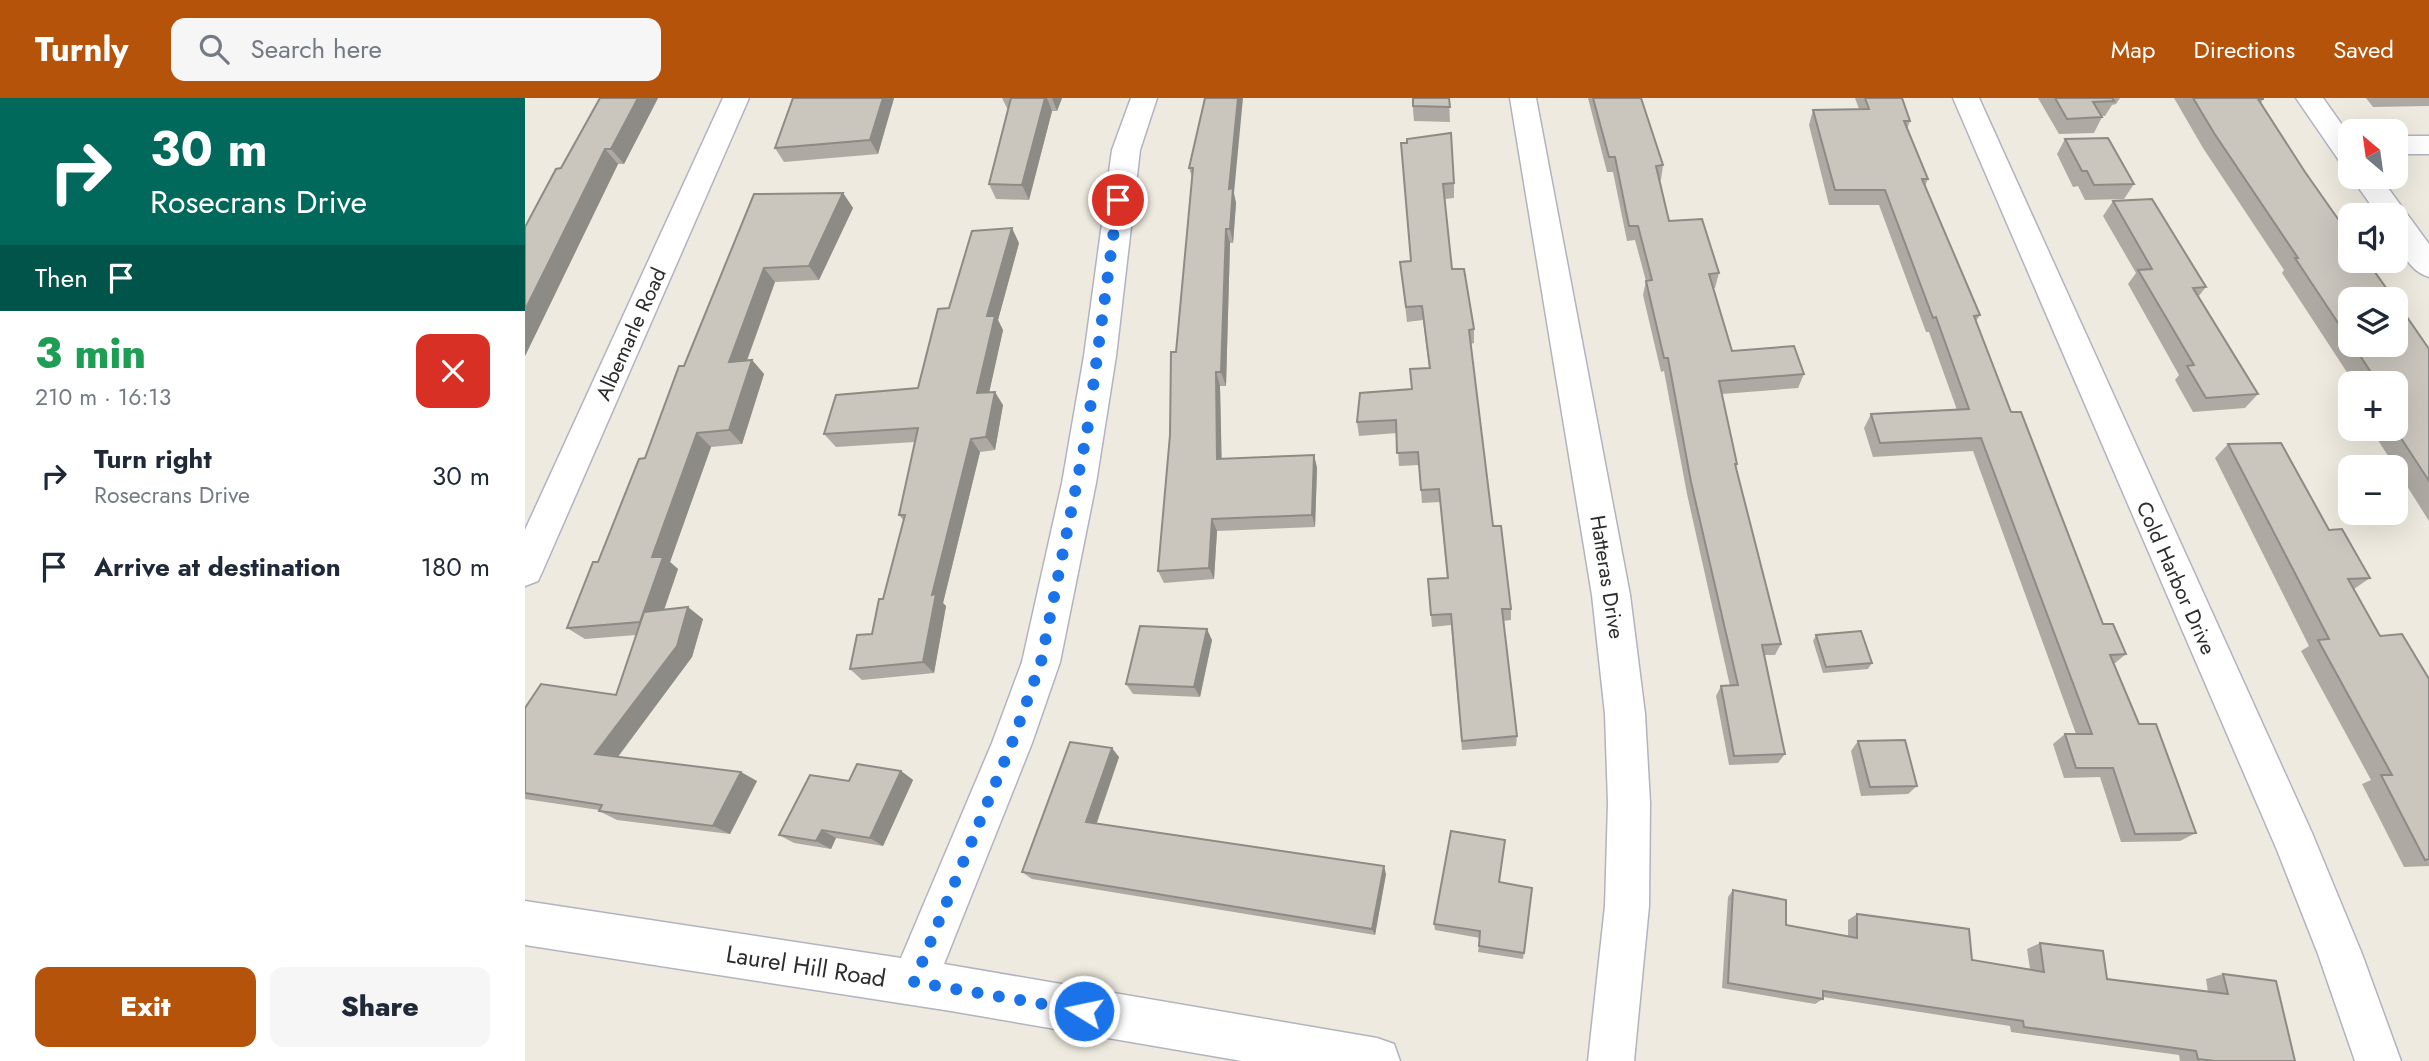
<!DOCTYPE html>
<html lang="en">
<head>
<meta charset="utf-8">
<style>
	:root { --surface:#fff; --page:#f6f6f7; --text:#1f2937; --muted:#747a83; --accent:#b45309 }
	body { margin:0; font-family:Jost,sans-serif; background:var(--page); color:var(--text); height:100vh; display:flex; flex-direction:column; font-size:26px; white-space:nowrap }
	* { box-sizing:border-box; margin:0 }
	p { font-size:23px; color:var(--muted) }
	.icon { flex:none; width:38px; height:38px; fill:none; stroke:currentColor; stroke-width:2; stroke-linecap:round; stroke-linejoin:round }
	.map { position:relative; flex:1; overflow:hidden }
	.details { display:flex; flex-direction:column; background:var(--surface); width:525px }
	.details>* { flex:none }
	.hud { background:#00695c; color:#fff; overflow:hidden }
	.needle { width:46px; rotate:331deg }
	.buttons { position:absolute; left:1813px; top:21px; display:grid; gap:14px }
	.buttons a { display:grid; place-items:center; width:70px; height:70px; border-radius:14px; background:var(--surface); box-shadow:0 7px 28px #0002; font-size:35px }
	.pin { position:absolute; display:grid; place-items:center; width:60px; height:60px; color:#fff; margin:-30px; border:4px solid #fff; border-radius:50%; box-shadow:0 2px 7px #0007 }
	.me { position:absolute; width:77px; margin:-38px; rotate:280deg; stroke-linejoin:round; filter:drop-shadow(0 0 5px #0008) }
	.turn { display:flex; align-items:center; gap:24px; height:147px; padding:0 35px; font-size:32px }
	.turn .icon { width:91px; height:91px; stroke-width:2.5 }
	.turn b { display:block; font-size:49px; line-height:60px }
	.then { display:flex; align-items:center; height:66px; padding:0 35px; background:#0003; gap:14px; font-size:26px }
	.round { display:grid; place-items:center; flex:none; width:74px; height:74px; border-radius:14px; background:var(--page) }
	.overview { display:flex; align-items:center; justify-content:space-between; height:119px; padding:0 35px }
	h1 { font-size:42px; font-weight:800; line-height:52px; color:#1e9e55 }
	.cta { display:flex; gap:14px; margin-top:auto; padding:14px 35px }
	.cta a { flex:1; height:80px; border-radius:14px; background:var(--accent); color:#fff; font-size:28px; font-weight:800; line-height:80px; text-align:center }
	.cta a+a { background:var(--page); color:var(--text) }
	ul { padding:0; list-style:none }
	li { display:flex; align-items:center; gap:21px; height:91px; padding:0 35px }
	li div { flex:1 }
	li b { display:block; font-size:26px }
	li em { font-style:normal }
	header { display:flex; align-items:center; gap:42px; box-sizing:border-box; height:98px; padding:0 35px; background:var(--accent); color:#fff }
	header strong { font-size:33px }
	nav { display:flex; gap:38px; margin-inline-start:auto; font-size:24px }
	.search { width:490px; height:63px; background:var(--page); display:flex; align-items:center; gap:18px; box-sizing:border-box; padding:0 24px; border-radius:14px; color:var(--muted); font-size:26px }
	main { display:flex; flex:1; min-height:0 }
	.map>svg:first-child { display:block }
	.lines { fill:none; stroke-linecap:round; stroke-linejoin:round }
	.minor-casing { stroke:#b2b3c0; stroke-width:3 }
	.minor { fill:#fff; fill-rule:evenodd }
	.wall { fill:#aeaaa3 }
	.shaded-wall { fill:#8d8b85 }
	.building { fill:#cac6be; stroke:#8d8b85; stroke-width:2 }
	.route { stroke:#1a73e8; stroke-width:12; stroke-dasharray:0 21.6 }
	.labels { text-anchor:middle; dominant-baseline:central; stroke-width:7; stroke-linejoin:round; paint-order:stroke }
	.street-label { font-size:21px; fill:#2c2c2c; stroke:#fff }
	.near-street-label { font-size:24px; fill:#2c2c2c; stroke:#fff }
</style>
</head>
<body>
<header>
<strong>Turnly</strong>
<div class="search"><svg class="icon" aria-label="search" viewBox="0 0 24 24"><circle cx="10" cy="10" r="6"/><path d="M15 15l6 6"/></svg>Search here</div>
<nav><a>Map</a><a>Directions</a><a>Saved</a></nav>
</header>
<main>
<section class="details">
<div class="hud">
<div class="turn"><svg class="icon" aria-label="right" viewBox="0 0 24 24"><path d="M7 20v-9h11M14 6l5 5-5 5"/></svg><div><b>30 m</b>Rosecrans Drive</div></div>
<div class="then">Then<svg class="icon" aria-label="arrive" viewBox="0 0 24 24"><path d="M6 21V4h12l-3 4 3 4H6"/></svg></div>
</div>
<div class="overview"><div><h1>3 min</h1><p>210 m · 16:13</p></div><a class="round" style="background:#d93025;color:#fff"><svg class="icon" aria-label="close" viewBox="0 0 24 24"><path d="M6 6l12 12M18 6L6 18"/></svg></a></div>
<ul>
<li><svg class="icon" aria-label="right" viewBox="0 0 24 24"><path d="M7 20v-9h11M14 6l5 5-5 5"/></svg><div><b>Turn right</b><p>Rosecrans Drive</p></div><em>30 m</em></li>
<li><svg class="icon" aria-label="arrive" viewBox="0 0 24 24"><path d="M6 21V4h12l-3 4 3 4H6"/></svg><div><b>Arrive at destination</b></div><em>180 m</em></li>
</ul>
<div class="cta"><a>Exit</a><a>Share</a></div>
</section>
<div class="map">
<svg width="1904" height="963" viewBox="0 0 1904 963">
	<rect width="100%" height="100%" fill="#eeeadf"/>
	<g class="lines">
		<defs>
			<g id="minor">
				<path d="M 198,0 L 224,0 L 18,472 L 13,483 L 0,488 L 0,432 Z"/>
				<path d="M 606,0 L 632,0 L 615,52 L 591,258 L 571,385 L 535,564 L 507,645 L 419,866 L 852,940 L 869,946 L 875,963 L 717,963 L 426,913 L 0,847 L 0,803 L 376,860 L 467,645 L 497,564 L 537,385 L 559,258 L 587,52 Z"/>
				<path d="M 985,0 L 1011,0 L 1105,497 L 1120,616 L 1125,705 L 1124,808 L 1109,963 L 1063,963 L 1080,808 L 1083,705 L 1080,616 L 1067,497 Z"/>
				<path d="M 1428,0 L 1454,0 L 1787,735 L 1837,856 L 1876,963 L 1830,963 L 1793,856 L 1752,752 Z"/>
				<path d="M 1771,0 L 1798,0 L 1825,38 L 1825,67 L 1815,64 Z"/>
				<rect x="1871" y="38" width="33" height="18"/>
				<path d="M 1826,79 L 1855,79 L 1904,146 L 1904,179 C 1878,171 1871,141 1871,117 L 1853,117 Z"/>
			</g>
		</defs>
		<use href="#minor" class="minor-casing"/>
		<use href="#minor" class="minor"/>
	</g>
	<g class="wall">
		<path d="M 75,0 L 133,0 L 99,66 L 93,66 L 0,258 L 0,129 L 36,70 Z"/>
		<path d="M 268,0 L 369,0 L 353,56 L 259,64 L 250,50 Z"/>
		<path d="M 477,0 L 537,0 L 532,13 L 527,13 L 504,102 L 471,101 L 464,86 L 483,12 Z"/>
		<path d="M 680,0 L 711,105 L 708,145 L 705,145 L 701,288 L 695,288 L 696,361 L 789,357 L 792,370 L 790,429 L 692,433 L 689,481 L 639,485 L 633,473 L 645,337 L 651,254 L 667,79 L 664,70 Z"/>
		<path d="M 887,0 L 924,0 L 925,24 L 889,23 Z"/>
		<path d="M 1063,0 L 1116,0 L 1138,67 L 1136,82 L 1135,82 L 1144,123 L 1194,175 L 1190,190 L 1188,190 L 1207,253 L 1279,276 L 1273,290 L 1197,296 L 1212,366 L 1211,370 L 1256,546 L 1250,557 L 1240,557 L 1260,656 L 1253,665 L 1204,667 L 1191,598 L 1196,588 L 1205,588 L 1162,396 L 1139,273 L 1136,274 L 1118,197 L 1121,183 L 1110,142 L 1102,143 L 1088,74 L 1082,74 Z"/>
		<path d="M 1330,0 L 1377,0 L 1385,23 L 1382,31 L 1403,81 L 1400,88 L 1455,217 L 1451,223 L 1486,314 L 1578,526 L 1601,556 L 1589,566 L 1614,626 L 1671,735 L 1655,743 L 1596,744 L 1575,679 L 1539,680 L 1528,646 L 1540,636 L 1551,636 L 1448,353 L 1348,359 L 1339,330 L 1346,316 L 1432,312 L 1404,234 L 1401,234 L 1354,107 L 1304,107 L 1284,27 L 1288,12 L 1334,11 Z"/>
		<path d="M 1513,0 L 1595,0 L 1591,6 L 1587,7 L 1580,18 L 1577,18 L 1577,19 L 1569,35 L 1534,36 Z"/>
		<path d="M 1649,0 L 1738,0 L 1738,1 L 1736,5 L 1825,201 L 1825,247 L 1871,247 L 1904,251 L 1904,423 L 1846,331 L 1871,331 L 1871,285 L 1829,285 L 1757,175 L 1759,172 L 1678,50 Z"/>
		<path d="M 1841,0 L 1904,0 L 1904,8 L 1848,9 Z"/>
		<path d="M 1540,41 L 1609,86 L 1599,101 L 1560,102 L 1553,88 L 1548,89 L 1532,56 Z"/>
		<path d="M 876,45 L 929,85 L 929,100 L 920,101 L 927,171 L 949,231 L 949,245 L 946,246 L 968,428 L 986,511 L 986,522 L 978,523 L 992,638 L 991,648 L 937,652 L 926,527 L 907,529 L 903,481 L 922,480 L 915,404 L 897,405 L 894,367 L 874,368 L 872,335 L 834,338 L 832,324 L 887,291 L 904,270 L 898,222 L 882,224 L 875,164 L 886,163 Z"/>
		<path d="M 318,95 L 328,110 L 294,182 L 250,184 L 222,263 L 227,262 L 239,276 L 217,346 L 186,349 L 145,464 L 153,471 L 139,512 L 178,521 L 167,559 L 93,659 L 232,683 L 205,736 L 92,722 L 74,713 L 74,712 L 0,701 L 0,610 L 91,597 L 111,537 L 60,541 L 42,530 L 120,360 L 159,268 L 229,96 Z"/>
		<path d="M 1588,103 L 1681,189 L 1673,199 L 1733,296 L 1720,310 L 1668,314 L 1650,282 L 1654,277 L 1603,186 L 1611,175 L 1578,118 Z"/>
		<path d="M 494,145 L 473,222 L 478,232 L 464,294 L 478,307 L 470,352 L 455,354 L 418,505 L 421,508 L 409,575 L 337,582 L 325,571 L 347,536 L 358,501 L 379,423 L 374,417 L 390,344 L 311,349 L 299,336 L 393,290 L 424,210 Z"/>
		<path d="M 1703,346 L 1804,432 L 1845,480 L 1829,491 L 1855,538 L 1904,581 L 1904,768 L 1879,769 L 1837,686 L 1846,682 L 1776,553 L 1784,548 L 1690,360 Z"/>
		<path d="M 1291,537 L 1347,565 L 1343,571 L 1298,575 L 1288,543 Z"/>
		<path d="M 687,542 L 675,599 L 608,596 L 601,586 Z"/>
		<path d="M 1333,643 L 1392,688 L 1383,696 L 1336,698 L 1326,653 Z"/>
		<path d="M 594,659 L 572,725 L 861,776 L 850,837 L 507,781 L 497,774 Z"/>
		<path d="M 376,673 L 388,682 L 358,748 L 311,740 L 306,751 L 269,745 L 254,737 L 324,683 Z"/>
		<path d="M 980,742 L 974,785 L 1007,790 L 998,861 L 953,854 L 955,840 L 910,832 L 909,826 Z"/>
		<path d="M 1208,792 L 1261,827 L 1323,839 L 1323,822 L 1332,816 L 1447,862 L 1505,871 L 1502,851 L 1515,845 L 1582,881 L 1683,894 L 1681,881 L 1698,876 L 1770,963 L 1655,963 L 1654,957 L 1486,934 L 1485,928 L 1298,899 L 1298,901 L 1290,906 L 1197,890 L 1203,799 Z"/>
	</g>
	<g class="shaded-wall">
		<path d="M 113,0 L 133,0 L 99,66 L 86,51 Z"/>
		<path d="M 358,0 L 369,0 L 353,56 L 345,42 Z"/>
		<path d="M 520,0 L 522,0 L 527,13 L 504,102 L 497,87 Z"/>
		<path d="M 527,0 L 537,0 L 532,13 Z"/>
		<path d="M 713,0 L 718,0 L 709,95 L 711,105 L 708,145 L 705,131 L 704,91 Z"/>
		<path d="M 80,51 L 93,66 L 0,258 L 0,212 Z"/>
		<path d="M 318,95 L 328,110 L 294,182 L 284,168 Z"/>
		<path d="M 487,130 L 494,145 L 473,222 L 478,232 L 461,309 L 452,295 L 462,218 Z"/>
		<path d="M 701,131 L 705,145 L 701,288 L 696,274 Z"/>
		<path d="M 239,170 L 250,184 L 216,278 L 204,264 Z"/>
		<path d="M 227,262 L 239,276 L 217,346 L 204,332 Z"/>
		<path d="M 691,274 L 695,288 L 697,374 L 692,361 Z"/>
		<path d="M 470,294 L 478,307 L 470,352 L 461,339 Z"/>
		<path d="M 172,335 L 186,349 L 145,464 L 153,471 L 131,535 L 115,524 L 127,459 Z"/>
		<path d="M 446,341 L 455,354 L 418,505 L 421,508 L 409,575 L 398,564 L 407,497 Z"/>
		<path d="M 789,357 L 792,370 L 790,429 L 787,417 Z"/>
		<path d="M 687,421 L 692,433 L 689,481 L 684,470 Z"/>
		<path d="M 163,509 L 178,521 L 167,559 L 88,665 L 70,656 Z"/>
		<path d="M 682,531 L 687,542 L 675,599 L 669,589 Z"/>
		<path d="M 587,650 L 594,659 L 569,732 L 561,724 Z"/>
		<path d="M 376,673 L 388,682 L 358,748 L 345,740 Z"/>
		<path d="M 216,674 L 232,683 L 205,736 L 188,728 Z"/>
		<path d="M 297,732 L 311,740 L 306,751 L 291,743 Z"/>
		<path d="M 859,768 L 861,776 L 850,837 L 847,831 Z"/>
	</g>
	<g class="building">
		<path d="M 75,0 L 113,0 L 86,51 L 80,51 L 0,212 L 0,129 L 31,71 L 36,70 Z"/>
		<path d="M 268,0 L 358,0 L 345,42 L 250,50 Z"/>
		<path d="M 486,0 L 520,0 L 497,87 L 464,86 Z"/>
		<path d="M 680,0 L 713,0 L 704,91 L 708,90 L 705,131 L 701,131 L 696,274 L 691,274 L 692,361 L 789,357 L 787,417 L 687,421 L 684,470 L 633,473 L 645,337 L 646,254 L 651,254 L 668,70 L 664,70 Z"/>
		<path d="M 888,0 L 924,0 L 925,9 L 888,8 Z"/>
		<path d="M 1068,0 L 1116,0 L 1138,67 L 1131,68 L 1144,123 L 1177,121 L 1194,175 L 1184,176 L 1207,253 L 1269,248 L 1279,276 L 1194,283 L 1212,366 L 1210,366 L 1256,546 L 1237,547 L 1260,656 L 1209,658 L 1196,588 L 1213,587 L 1166,384 L 1143,260 L 1139,260 L 1121,183 L 1127,182 L 1113,128 L 1104,128 L 1090,59 L 1084,59 Z"/>
		<path d="M 1340,0 L 1377,0 L 1385,23 L 1379,23 L 1403,81 L 1397,81 L 1455,217 L 1449,218 L 1486,314 L 1496,314 L 1578,526 L 1588,526 L 1601,556 L 1585,557 L 1614,626 L 1631,626 L 1671,735 L 1610,736 L 1588,670 L 1551,670 L 1540,636 L 1567,636 L 1456,340 L 1355,345 L 1346,316 L 1444,311 L 1411,219 L 1408,220 L 1360,92 L 1310,92 L 1288,12 L 1344,11 Z"/>
		<path d="M 1530,0 L 1587,0 L 1589,3 L 1568,4 L 1577,19 L 1542,21 Z"/>
		<path d="M 1668,0 L 1738,0 L 1738,1 L 1733,1 L 1780,74 L 1825,138 L 1825,163 L 1842,163 L 1869,201 L 1825,201 L 1825,243 L 1770,160 L 1773,160 L 1689,35 Z"/>
		<path d="M 926,35 L 929,85 L 918,86 L 927,171 L 939,171 L 949,231 L 944,232 L 968,428 L 976,428 L 986,511 L 977,511 L 992,638 L 937,643 L 926,516 L 906,517 L 903,481 L 923,480 L 914,391 L 896,392 L 893,354 L 872,355 L 871,322 L 832,324 L 835,295 L 887,291 L 885,271 L 905,270 L 897,208 L 881,209 L 875,164 L 886,163 L 876,45 L 882,45 L 882,41 Z"/>
		<path d="M 1583,40 L 1609,86 L 1569,87 L 1562,73 L 1557,73 L 1540,41 Z"/>
		<path d="M 318,95 L 284,168 L 239,170 L 204,264 L 227,262 L 204,332 L 172,335 L 127,459 L 138,459 L 115,524 L 42,530 L 68,464 L 73,464 L 114,361 L 120,360 L 154,268 L 159,268 L 229,96 Z"/>
		<path d="M 1627,101 L 1681,189 L 1668,190 L 1733,296 L 1681,300 L 1662,268 L 1669,267 L 1613,172 L 1627,171 L 1588,103 Z"/>
		<path d="M 487,130 L 462,218 L 470,218 L 452,295 L 470,294 L 461,339 L 446,341 L 407,497 L 411,496 L 398,564 L 325,571 L 332,537 L 347,536 L 354,501 L 358,501 L 380,417 L 374,417 L 393,330 L 299,336 L 311,297 L 393,290 L 413,211 L 424,210 L 447,133 Z"/>
		<path d="M 1871,203 L 1904,251 L 1904,383 L 1870,331 L 1871,285 L 1853,285 L 1828,247 L 1871,247 Z"/>
		<path d="M 1756,345 L 1804,432 L 1817,431 L 1845,480 L 1823,481 L 1855,538 L 1877,536 L 1904,581 L 1904,761 L 1900,762 L 1856,677 L 1867,677 L 1793,542 L 1804,541 L 1703,346 Z"/>
		<path d="M 163,509 L 152,548 L 70,656 L 216,674 L 188,728 L 74,713 L 77,707 L 0,695 L 0,610 L 16,586 L 91,597 L 119,514 Z"/>
		<path d="M 615,528 L 682,531 L 669,589 L 601,586 Z"/>
		<path d="M 1336,533 L 1347,565 L 1301,569 L 1291,537 Z"/>
		<path d="M 1380,642 L 1392,688 L 1345,689 L 1333,643 Z"/>
		<path d="M 545,644 L 587,650 L 561,724 L 859,768 L 847,831 L 497,774 Z"/>
		<path d="M 332,666 L 376,673 L 345,740 L 297,732 L 291,743 L 254,737 L 285,677 L 324,683 Z"/>
		<path d="M 926,733 L 980,742 L 974,784 L 1007,790 L 999,855 L 954,848 L 955,833 L 909,826 Z"/>
		<path d="M 1208,792 L 1261,802 L 1261,827 L 1332,840 L 1332,816 L 1444,831 L 1447,862 L 1519,874 L 1515,845 L 1578,853 L 1582,881 L 1703,896 L 1698,876 L 1751,883 L 1770,963 L 1690,963 L 1673,961 L 1671,953 L 1499,929 L 1498,923 L 1298,893 L 1298,901 L 1203,885 Z"/>
	</g>
	<g class="lines">
		<path class="route" d="M 559,913 L 389,884 L 487,645 L 516,564 L 562,334 L 593,102"/>
	</g>
	<g class="labels">
		<g class="street-label">
			<text transform="translate(106 236) rotate(-66)">Albemarle Road</text>
			<text transform="translate(1082 479) rotate(81)">Hatteras Drive</text>
			<text transform="translate(1651 480) rotate(66)">Cold Harbor Drive</text>
		</g>
		<g class="near-street-label">
			<text transform="translate(281 868) rotate(9)">Laurel Hill Road</text>
		</g>
	</g>
</svg>
<div class="buttons">
<a><svg class="needle" viewBox="-14 -14 28 28"><path d="M0-13l5 13h-10z" fill="#e53935"/><path d="M0 13l5-13h-10z" fill="#747a83"/></svg></a>
<a><svg class="icon" aria-label="sound" viewBox="0 0 24 24"><path d="M4 9h4l5-4v14l-5-4H4zM17 9q2 3 0 6"/></svg></a>
<a><svg class="icon" aria-label="layers" viewBox="0 0 24 24"><path d="M12 4l9 5-9 5-9-5zM3 14l9 5 9-5"/></svg></a>
<a>+</a>
<a>−</a>
</div>
<div class="pin" style="left:593px;top:102px;background:#d93025"><svg class="icon" aria-label="arrive" viewBox="0 0 24 24"><path d="M6 21V4h12l-3 4 3 4H6"/></svg></div>
<svg class="me" style="left:559px;top:913px" viewBox="-20 -20 40 40"><circle r="17" fill="#1a73e8" stroke="#fff" stroke-width="3"/><path d="M0-11L8 9 0 5-8 9z" fill="#fff"/></svg>
</div>
</main>
</body>
</html>
